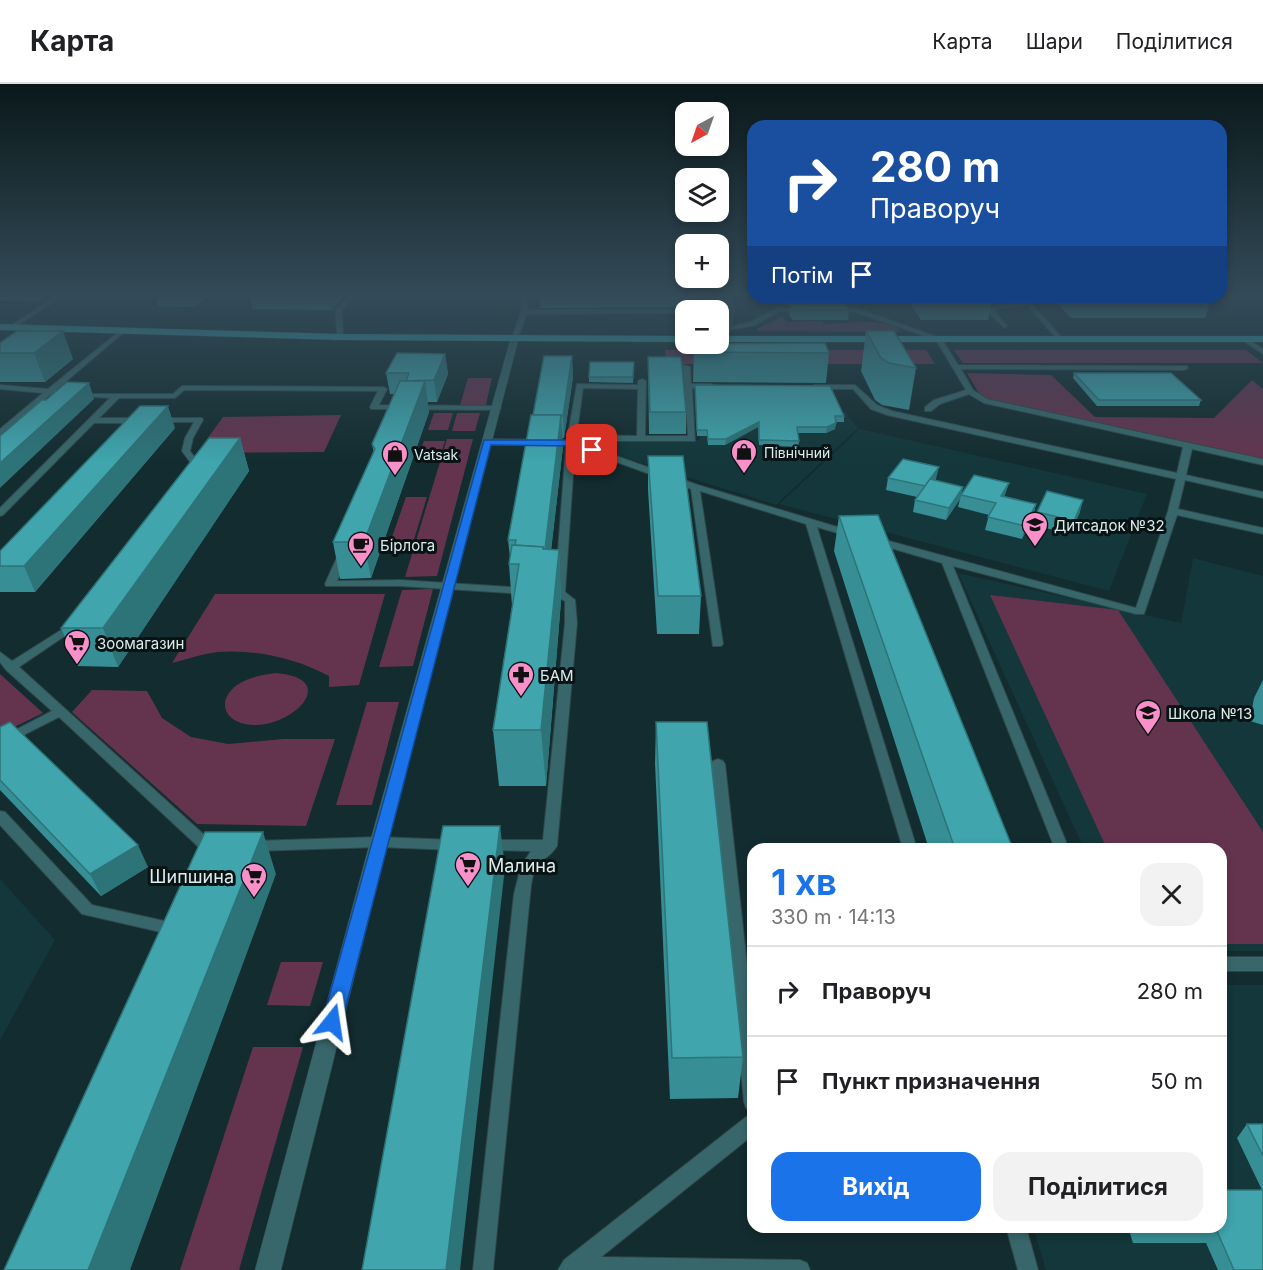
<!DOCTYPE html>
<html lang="uk">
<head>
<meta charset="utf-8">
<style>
	:root { --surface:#fff; --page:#f2f2f2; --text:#202124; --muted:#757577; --line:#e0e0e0; --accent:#1a73e8 }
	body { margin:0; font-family:Inter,sans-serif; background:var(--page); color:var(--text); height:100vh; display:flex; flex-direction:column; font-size:22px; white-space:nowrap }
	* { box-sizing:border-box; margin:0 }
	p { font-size:20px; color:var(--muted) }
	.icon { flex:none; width:33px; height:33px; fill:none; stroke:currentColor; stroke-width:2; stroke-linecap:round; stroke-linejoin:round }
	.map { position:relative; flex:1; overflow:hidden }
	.drawer { position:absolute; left:747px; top:759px; width:480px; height:390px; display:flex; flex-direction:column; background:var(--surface); border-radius:18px; box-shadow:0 3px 9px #0003 }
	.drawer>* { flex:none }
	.hud { position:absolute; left:747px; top:36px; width:480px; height:183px; border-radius:18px; box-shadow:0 3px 9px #0003; background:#1a4fa0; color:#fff; overflow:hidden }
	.needle { width:39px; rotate:220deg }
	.fabs { position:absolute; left:675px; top:18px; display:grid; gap:12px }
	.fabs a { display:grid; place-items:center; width:54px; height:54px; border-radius:12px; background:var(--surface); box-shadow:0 3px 9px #0003; font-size:30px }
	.pin { position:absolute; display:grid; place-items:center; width:51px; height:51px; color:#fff; margin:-26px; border-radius:12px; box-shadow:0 3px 9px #0006 }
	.me { position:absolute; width:66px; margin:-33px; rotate:15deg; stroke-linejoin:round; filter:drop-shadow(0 0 4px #0008) }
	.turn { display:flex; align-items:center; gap:21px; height:126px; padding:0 24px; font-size:27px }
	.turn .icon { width:78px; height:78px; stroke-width:2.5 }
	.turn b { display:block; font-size:42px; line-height:51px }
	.then { display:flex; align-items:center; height:57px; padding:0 24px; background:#0003; gap:12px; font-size:22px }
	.round { display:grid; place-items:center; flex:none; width:63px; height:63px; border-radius:18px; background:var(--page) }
	.summary { display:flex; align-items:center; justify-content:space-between; height:102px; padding:0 24px }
	h1 { font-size:36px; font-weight:700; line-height:45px; color:var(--accent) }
	.action { display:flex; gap:12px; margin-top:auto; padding:12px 24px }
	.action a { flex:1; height:69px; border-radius:18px; background:var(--accent); color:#fff; font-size:24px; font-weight:700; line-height:69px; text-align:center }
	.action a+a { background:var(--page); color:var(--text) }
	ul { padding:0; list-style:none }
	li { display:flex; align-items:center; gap:18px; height:90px; padding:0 24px; border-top:2px solid var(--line) }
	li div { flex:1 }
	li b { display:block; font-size:22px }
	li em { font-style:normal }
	header { display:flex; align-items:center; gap:36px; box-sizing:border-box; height:84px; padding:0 30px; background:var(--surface); border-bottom:2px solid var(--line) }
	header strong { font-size:28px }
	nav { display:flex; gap:33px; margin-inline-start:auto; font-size:21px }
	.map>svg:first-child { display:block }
	.built { fill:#13373a }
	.green { fill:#64344f }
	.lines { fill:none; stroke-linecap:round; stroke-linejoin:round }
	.service-casing { stroke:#2f474a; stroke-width:2 }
	.tertiary-casing { stroke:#2f474a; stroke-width:1 }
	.primary-casing { stroke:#2f474a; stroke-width:1 }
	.service { fill:#38676b; fill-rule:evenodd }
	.tertiary { fill:#38676b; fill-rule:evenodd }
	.primary { fill:#36a5af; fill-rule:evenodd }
	.wall { fill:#378e95 }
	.shaded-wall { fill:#2d7479 }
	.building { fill:#40a5ad; stroke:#2d7479; stroke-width:1.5 }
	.route { fill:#1a73e8; stroke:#114b97; stroke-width:1.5 }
	.labels { text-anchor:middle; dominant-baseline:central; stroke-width:6; stroke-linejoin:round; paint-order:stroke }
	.far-poi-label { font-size:14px; fill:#ddebed; stroke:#081314; text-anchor:start }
	.poi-label { font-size:15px; fill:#ddebed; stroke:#081314; text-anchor:start }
	.near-poi-label { font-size:18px; fill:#ddebed; stroke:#081314; text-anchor:start }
</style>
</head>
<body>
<header>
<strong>Карта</strong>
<nav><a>Карта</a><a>Шари</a><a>Поділитися</a></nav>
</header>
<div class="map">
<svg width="1263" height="1186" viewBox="0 0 1263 1186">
	<rect width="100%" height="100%" fill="#132c2f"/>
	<g class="built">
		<path d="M 698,325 L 845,328 L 858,344 L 776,421 L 581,360 L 581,356 L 700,356 Z"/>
		<path d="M 860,345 L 1147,410 L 1109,507 L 779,420 Z"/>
		<path d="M 1193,474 L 1263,492 L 1263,867 L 1221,867 L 1221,765 L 1084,765 L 958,489 L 1181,539 Z"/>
		<path d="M 0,795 L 55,856 L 0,956 Z"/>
		<path d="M 1221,901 L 1263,901 L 1263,1186 L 1046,1186 L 1033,1143 L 1221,1143 Z"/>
	</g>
	<g class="green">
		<path d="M 781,233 L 787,238 L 822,237 L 824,240 C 845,240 888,232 902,248 L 757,247 L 757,245 Z"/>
		<path d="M 665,266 L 926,266 L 935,280 L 666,280 Z"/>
		<path d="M 954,266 L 1246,266 L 1263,279 L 963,279 Z"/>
		<path d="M 967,289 L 1051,291 L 1095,333 L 1214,334 L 1252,296 L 1263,305 L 1263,377 L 983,316 Z"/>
		<path d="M 468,294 L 492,294 L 486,321 L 460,321 Z"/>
		<path d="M 434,329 L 453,329 L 448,346 L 428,346 Z"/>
		<path d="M 457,329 L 480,329 L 475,347 L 452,347 Z"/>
		<path d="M 341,331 L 324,368 L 197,369 L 223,333 Z"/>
		<path d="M 447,355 L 473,355 L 437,492 L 405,493 Z"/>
		<path d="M 424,357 L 445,357 L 439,375 L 417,375 Z"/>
		<path d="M 406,413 L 427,413 L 412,462 L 389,462 Z"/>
		<path d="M 433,505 L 413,582 L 379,583 L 402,506 Z"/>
		<path d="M 215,510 L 385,510 L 359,601 L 329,603 L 329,592 C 296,574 255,565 217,568 C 202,570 187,575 172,579 Z"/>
		<path d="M 990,511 L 1118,526 L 1263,748 L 1263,860 L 1221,860 L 1221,765 L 1107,765 Z"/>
		<path d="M 276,589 C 345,595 287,649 245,640 C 222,635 218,615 237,601 C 249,593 262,591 276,589 Z"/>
		<path d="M 0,590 L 43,629 L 0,650 Z"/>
		<path d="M 92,606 L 147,607 L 162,634 L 191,653 L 228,660 L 283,655 L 335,655 L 306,742 L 197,740 L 72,628 Z"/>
		<path d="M 367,618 L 399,618 L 372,721 L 336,721 Z"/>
		<path d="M 281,878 L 323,878 L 310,922 L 267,921 Z"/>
		<path d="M 253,963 L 303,963 L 239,1186 L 180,1186 Z"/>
	</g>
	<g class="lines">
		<defs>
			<g id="service">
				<path d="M 55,212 L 63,212 L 14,244 L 9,243 Z"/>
				<path d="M 348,212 L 355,212 L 342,226 L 343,253 L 340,255 L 337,253 L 336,226 Z"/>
				<path d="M 522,212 L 528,212 L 527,226 L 689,226 L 686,226 L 686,229 L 527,230 L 518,253 L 515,255 L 512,253 L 521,228 Z"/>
				<path d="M 725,212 L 731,212 L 735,227 L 731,242 L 751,238 L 777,224 L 806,223 L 809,225 L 806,227 L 780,227 L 755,241 L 730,246 L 727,252 L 725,253 L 722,251 L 728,229 L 718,229 L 718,226 L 715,226 L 728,225 Z"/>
				<path d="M 1030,218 L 1062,254 L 1062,256 L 1058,256 L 1028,222 L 1000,224 L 994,227 L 1007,242 L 1004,244 L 987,226 L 999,220 Z"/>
				<path d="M 832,222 L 858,225 L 941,254 L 958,281 L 1187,282 L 1188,284 L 1184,286 L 961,285 L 973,306 L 987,315 L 1263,375 L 1263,381 L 1192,365 L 1186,391 L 1263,408 L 1263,414 L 1185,396 L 1178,425 L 1263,444 L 1263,450 L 1177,431 L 1144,530 L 1136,530 L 953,482 L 1069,765 L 1055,765 L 942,479 L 870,458 L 869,456 L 874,453 L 878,454 L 1136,524 L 1168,427 L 1176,395 L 887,331 L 871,325 L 853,305 L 815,305 L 811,303 L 815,301 L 855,301 L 877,321 L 892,327 L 1177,389 L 1183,363 L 984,319 L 969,310 L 940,320 L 931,327 L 925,327 L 925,323 L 934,316 L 966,306 L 936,256 L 855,228 L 830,225 L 830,223 Z"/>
				<path d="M 122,245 L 124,246 L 124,248 L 56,306 L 94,310 L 173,310 L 182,302 L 383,303 L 387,305 L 379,321 L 497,322 L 501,324 L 497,326 L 371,325 L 370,323 L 378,307 L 184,306 L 175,314 L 119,314 L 99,334 L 138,334 L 139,336 L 134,343 L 128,343 L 129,339 L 94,339 L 3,431 L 0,432 L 0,424 L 110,314 L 51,310 L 0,351 L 0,345 L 43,309 L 0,305 L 0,301 L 48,305 Z"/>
				<path d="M 1244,253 L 1263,265 L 1263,270 L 1242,256 L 1241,255 Z"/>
				<path d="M 683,281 L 690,283 L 691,300 L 711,300 L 715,302 L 711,304 L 692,304 L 695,357 L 589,357 L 580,359 L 698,401 L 854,448 L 854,452 L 851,453 L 817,443 L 917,765 L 903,765 L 806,440 L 700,407 L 723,560 L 721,562 L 713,562 L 691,405 L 575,363 L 565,508 L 575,516 L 577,539 L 557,762 C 545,781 536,770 531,801 L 493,1186 L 473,1186 L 514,810 L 521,782 L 531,767 L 486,766 L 481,765 L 479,761 L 481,757 L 486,756 L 543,756 L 565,539 L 565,517 L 549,509 L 555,506 L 566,361 L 487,361 L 483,358 L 487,355 L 567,356 L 577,300 L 638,301 L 638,297 L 642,295 L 646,297 L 645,352 L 688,352 ZM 583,304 L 638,305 L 637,352 L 589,351 L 576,355 Z"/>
				<path d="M 154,334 L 202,334 L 203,336 L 193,354 L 190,367 L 205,387 L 204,389 L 198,389 L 182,367 L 185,354 L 194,338 L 154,338 Z"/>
				<path d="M 344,466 L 349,469 L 337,497 L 400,496 L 525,504 L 530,507 L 525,510 L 400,502 L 326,502 L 325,500 L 339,469 Z"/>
				<path d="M 77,536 L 81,537 L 83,539 L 81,541 L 19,583 L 212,758 L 219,759 L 221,763 L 219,767 L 209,769 L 204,768 L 59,633 L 0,663 L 0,654 L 52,627 L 6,586 L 0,578 L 0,568 L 12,577 Z"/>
				<path d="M 718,675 L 723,677 L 725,680 L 753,935 L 753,1027 L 746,1024 L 744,1018 L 711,680 L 713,677 Z"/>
				<path d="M 0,727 L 5,728 L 92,821 L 178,840 L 184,841 L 186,846 L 184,851 L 178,852 L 82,830 L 0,741 Z"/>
				<path d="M 379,753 L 454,756 L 459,757 L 461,761 L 459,765 L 454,766 L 379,763 L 253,767 L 248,766 L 246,762 L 248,758 L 253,757 Z"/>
				<rect x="1221" y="873" width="42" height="14"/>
				<path d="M 753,1030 L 753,1051 L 601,1173 L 800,1176 L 807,1179 L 810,1186 L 558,1186 L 564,1176 L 746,1033 Z"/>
				<path d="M 1006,1143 L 1026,1143 L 1038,1186 L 1018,1186 Z"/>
			</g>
			<path id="tertiary" d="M 515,250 L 519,253 L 388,758 L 281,1186 L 255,1186 L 370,758 L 511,253 Z"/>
			<g id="primary">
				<path d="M 0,240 L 340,250 L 686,252 L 686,258 L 340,256 L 0,246 Z"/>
				<rect x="718" y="252" width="545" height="6"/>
			</g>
		</defs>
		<use href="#service" class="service-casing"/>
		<use href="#tertiary" class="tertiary-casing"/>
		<use href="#primary" class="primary-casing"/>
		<use href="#service" class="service"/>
		<use href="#tertiary" class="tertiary"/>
		<use href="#primary" class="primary"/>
	</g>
	<g class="wall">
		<path d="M 0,212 L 46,212 L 38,217 L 0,216 Z"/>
		<path d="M 156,212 L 209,212 L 195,223 L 158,222 Z"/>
		<path d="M 253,212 L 344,212 L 332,226 L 253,225 L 250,214 Z"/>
		<path d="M 540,212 L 724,212 L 723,223 L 540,224 Z"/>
		<path d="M 783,213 L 840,213 L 839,219 L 849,226 L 848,236 L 792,236 L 789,229 L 790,221 L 786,221 Z"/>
		<path d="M 906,213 L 993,213 L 988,236 L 921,236 Z"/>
		<path d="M 1054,213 L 1208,213 L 1211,215 L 1205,234 L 1071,234 L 1054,216 Z"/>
		<path d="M 866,247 L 916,284 L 909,326 L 882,321 L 875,316 L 861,287 Z"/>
		<path d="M 0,259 L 73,275 L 45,298 L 0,298 Z"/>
		<path d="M 699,260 L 829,269 L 826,299 L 693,298 L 694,263 L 699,263 Z"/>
		<path d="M 445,270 L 448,290 L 437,318 L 427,318 L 429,328 L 371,494 L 340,495 L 333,458 L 374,369 L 372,360 L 394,310 L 390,310 L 386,289 Z"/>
		<path d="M 572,272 L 573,293 L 564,354 L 562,354 L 563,363 L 551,466 L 559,466 L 561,517 L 546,702 L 499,702 L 493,646 L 512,522 L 509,480 L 510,473 L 508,456 L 533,331 Z"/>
		<path d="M 648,273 L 686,328 L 686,350 L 649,350 Z"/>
		<path d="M 634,278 L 633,299 L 589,298 L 589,293 Z"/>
		<path d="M 1074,289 L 1201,316 L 1199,322 L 1097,322 L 1073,294 Z"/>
		<path d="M 695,301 L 844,332 L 844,338 L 836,338 L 835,345 L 826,349 L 798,349 L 799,357 L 798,363 L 759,361 L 758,343 L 725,361 L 708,361 L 707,352 L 697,352 Z"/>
		<path d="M 175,344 L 35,508 L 0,508 L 0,467 Z"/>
		<path d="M 240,354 L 249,387 L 118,583 L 77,582 L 61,544 Z"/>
		<path d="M 648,372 L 701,512 L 699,550 L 657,550 L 648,406 Z"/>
		<path d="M 888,394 L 936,395 L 935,396 L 963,403 L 960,415 L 946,436 L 913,428 L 915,416 L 917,413 L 886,406 Z"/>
		<path d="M 1009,399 L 1004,412 L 1036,420 L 1033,432 L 1022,455 L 985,446 L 989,431 L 958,423 L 961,411 Z"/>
		<path d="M 1037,428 L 1080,428 L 1070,450 L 1033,441 Z"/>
		<path d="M 839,432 L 1013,765 L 929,765 L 834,467 Z"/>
		<path d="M 1263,596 L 1263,641 L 1250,637 L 1254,614 Z"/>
		<path d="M 656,638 L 743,973 L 738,1014 L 670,1015 L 655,679 Z"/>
		<path d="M 0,643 L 148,783 L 101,812 L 0,706 Z"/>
		<path d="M 1247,1040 L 1263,1040 L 1263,1186 L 1218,1186 L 1206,1159 L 1133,1159 L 1128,1143 L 1221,1143 L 1262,1106 L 1237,1054 Z"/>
	</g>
	<g class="shaded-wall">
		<path d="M 36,212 L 46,212 L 38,217 Z"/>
		<path d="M 192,212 L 209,212 L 195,223 Z"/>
		<path d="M 333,212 L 344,212 L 332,226 L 330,215 Z"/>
		<path d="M 63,247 L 73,275 L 45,298 L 34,269 Z"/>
		<path d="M 445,270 L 448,290 L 437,318 L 434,296 Z"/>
		<path d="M 572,272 L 573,293 L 564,354 L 563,332 Z"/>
		<path d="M 425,297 L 429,328 L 371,494 L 364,458 Z"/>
		<path d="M 89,299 L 94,315 L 0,404 L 0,379 Z"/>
		<path d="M 168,322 L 175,344 L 35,508 L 24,482 Z"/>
		<path d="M 561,331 L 563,363 L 547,502 L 545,465 Z"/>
		<path d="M 759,338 L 758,343 L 725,361 L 726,355 Z"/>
		<path d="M 836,339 L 835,345 L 826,349 L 827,343 Z"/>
		<path d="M 240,354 L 249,387 L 118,583 L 103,544 Z"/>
		<path d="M 939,383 L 936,395 L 922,414 L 925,402 Z"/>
		<path d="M 1009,399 L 1005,411 L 998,424 L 1001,412 Z"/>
		<path d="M 963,403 L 960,415 L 946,436 L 949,424 Z"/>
		<path d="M 1083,416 L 1080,428 L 1070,450 L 1074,437 Z"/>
		<path d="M 1036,420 L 1033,432 L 1022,455 L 1025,442 Z"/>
		<path d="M 559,466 L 561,517 L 546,702 L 541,646 Z"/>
		<path d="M 500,742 L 505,783 L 460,1186 L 446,1186 Z"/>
		<path d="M 263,748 L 276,790 L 130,1186 L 88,1186 Z"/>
		<path d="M 138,761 L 148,783 L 101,812 L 90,790 Z"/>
	</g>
	<g class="building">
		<path d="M 253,212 L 333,212 L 330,215 L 250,214 Z"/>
		<path d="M 1074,213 L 1208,213 L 1211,215 L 1076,215 Z"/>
		<path d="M 839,219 L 845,219 L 849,226 L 793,226 L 790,220 Z"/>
		<path d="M 17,247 L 63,247 L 34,269 L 0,269 L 0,259 Z"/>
		<path d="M 866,247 L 894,247 L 916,284 L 889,279 L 881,274 Z"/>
		<path d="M 825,259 L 829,269 L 694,268 L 694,263 L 700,263 L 699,260 Z"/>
		<path d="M 397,269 L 445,270 L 434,296 L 406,297 L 409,289 L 386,289 Z"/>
		<path d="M 544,272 L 572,272 L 563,332 L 561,332 L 561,331 L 533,331 Z"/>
		<path d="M 648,273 L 681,273 L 686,328 L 650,328 Z"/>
		<path d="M 590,278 L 634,278 L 633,293 L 589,293 Z"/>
		<path d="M 1074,289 L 1171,289 L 1201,316 L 1099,316 Z"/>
		<path d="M 400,297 L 425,297 L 364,458 L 333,458 L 375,365 L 372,360 Z"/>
		<path d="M 67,298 L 89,299 L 0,379 L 0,352 L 42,316 L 46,316 Z"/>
		<path d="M 695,301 L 830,302 L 844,332 L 835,332 L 836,339 L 827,343 L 797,343 L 799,357 L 759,356 L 759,338 L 726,355 L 708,355 L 707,346 L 697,346 Z"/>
		<path d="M 140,322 L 168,322 L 24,482 L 0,482 L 0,467 Z"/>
		<path d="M 531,331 L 561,331 L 545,465 L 543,465 L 543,463 L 515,461 L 516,456 L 508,456 Z"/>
		<path d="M 209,354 L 240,354 L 103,544 L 61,544 Z"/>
		<path d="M 648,372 L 683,372 L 701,512 L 658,512 Z"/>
		<path d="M 903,375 L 939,383 L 925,402 L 888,394 Z"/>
		<path d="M 974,391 L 1009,399 L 1001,412 L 1036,420 L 1025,442 L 988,433 L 996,419 L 961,411 Z"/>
		<path d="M 930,395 L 963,403 L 949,424 L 915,416 Z"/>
		<path d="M 1047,407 L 1083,416 L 1074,437 L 1037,428 Z"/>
		<path d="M 878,431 L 1013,765 L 955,765 L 839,432 Z"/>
		<path d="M 512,461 L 543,463 L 543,465 L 559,466 L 541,646 L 493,646 L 519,480 L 509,480 Z"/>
		<path d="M 10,638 L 138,761 L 90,790 L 0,696 L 0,643 Z"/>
		<path d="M 656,638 L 707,638 L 743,973 L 672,974 Z"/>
		<path d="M 443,742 L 500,742 L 446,1186 L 362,1186 Z"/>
		<path d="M 205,748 L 263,748 L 88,1186 L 4,1186 Z"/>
		<path d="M 1247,1040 L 1263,1040 L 1263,1072 Z"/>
		<path d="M 1221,1106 L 1263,1106 L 1263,1186 L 1234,1186 L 1216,1145 L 1143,1145 L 1142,1143 L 1221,1143 Z"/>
	</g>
	<linearGradient id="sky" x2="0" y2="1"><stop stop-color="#0a181a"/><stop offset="0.56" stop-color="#334b58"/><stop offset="1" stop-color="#334b58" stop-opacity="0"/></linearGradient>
	<rect width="1263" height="378" fill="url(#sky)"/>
	<path class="route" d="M 484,356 L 571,356 L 597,366 L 592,369 L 570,362 L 491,361 L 342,938 L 339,945 L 332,947 L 325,945 L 322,938 Z"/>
	<defs>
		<symbol id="shop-pin" viewBox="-11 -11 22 30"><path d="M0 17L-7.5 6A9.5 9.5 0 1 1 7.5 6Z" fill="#f990ca" stroke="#081314"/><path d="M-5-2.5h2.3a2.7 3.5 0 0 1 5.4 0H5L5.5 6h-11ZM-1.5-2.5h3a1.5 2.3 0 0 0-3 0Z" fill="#111"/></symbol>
		<symbol id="school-pin" viewBox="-11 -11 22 30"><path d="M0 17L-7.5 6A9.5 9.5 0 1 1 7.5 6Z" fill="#f990ca" stroke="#081314"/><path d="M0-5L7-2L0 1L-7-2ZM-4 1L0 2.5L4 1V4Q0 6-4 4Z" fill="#111"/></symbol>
		<symbol id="cafe-pin" viewBox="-11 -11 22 30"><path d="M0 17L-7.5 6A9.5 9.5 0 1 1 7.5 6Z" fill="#f990ca" stroke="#081314"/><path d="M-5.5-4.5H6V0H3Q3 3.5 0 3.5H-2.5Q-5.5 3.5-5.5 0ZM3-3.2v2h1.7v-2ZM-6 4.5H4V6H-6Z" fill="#111"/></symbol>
		<symbol id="supermarket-pin" viewBox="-11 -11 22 30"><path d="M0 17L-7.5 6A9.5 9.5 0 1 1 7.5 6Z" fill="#f990ca" stroke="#081314"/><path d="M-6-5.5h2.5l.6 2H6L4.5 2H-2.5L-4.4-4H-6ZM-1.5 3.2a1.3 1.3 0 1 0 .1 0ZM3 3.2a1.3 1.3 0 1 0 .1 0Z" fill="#111"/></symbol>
		<symbol id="pharmacy-pin" viewBox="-11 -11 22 30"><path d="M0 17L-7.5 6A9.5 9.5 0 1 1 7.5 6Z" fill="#f990ca" stroke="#081314"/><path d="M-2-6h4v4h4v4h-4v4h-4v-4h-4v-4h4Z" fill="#111"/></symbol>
	</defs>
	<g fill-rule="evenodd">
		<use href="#shop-pin" x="729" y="353" width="30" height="40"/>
		<use href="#shop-pin" x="380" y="355" width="30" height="40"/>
		<use href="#school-pin" x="1020" y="426" width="30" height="40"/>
		<use href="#cafe-pin" x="346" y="446" width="30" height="40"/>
		<use href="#supermarket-pin" x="62" y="544" width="30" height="40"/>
		<use href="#pharmacy-pin" x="506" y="576" width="30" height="40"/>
		<use href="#school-pin" x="1133" y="614" width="30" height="40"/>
		<use href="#supermarket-pin" x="453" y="766" width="30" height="40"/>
		<use href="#supermarket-pin" x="239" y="777" width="30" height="40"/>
	</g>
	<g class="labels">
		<g class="far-poi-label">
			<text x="764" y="368">Північний</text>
			<text x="414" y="370">Vatsak</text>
		</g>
		<g class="poi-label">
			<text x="1054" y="441">Дитсадок №32</text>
			<text x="380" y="461">Бірлога</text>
			<text x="97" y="559">Зоомагазин</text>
			<text x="540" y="591">БАМ</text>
			<text x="1168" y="629">Школа №13</text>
		</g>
		<g class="near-poi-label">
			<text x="488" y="781">Малина</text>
			<text x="234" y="792" text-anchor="end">Шипшина</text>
		</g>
	</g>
</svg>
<div class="fabs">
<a><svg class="needle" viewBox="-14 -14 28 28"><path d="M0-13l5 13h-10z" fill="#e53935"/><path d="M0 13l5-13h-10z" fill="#757577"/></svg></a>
<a><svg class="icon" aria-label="layers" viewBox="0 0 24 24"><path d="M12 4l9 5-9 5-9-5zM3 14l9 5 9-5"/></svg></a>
<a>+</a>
<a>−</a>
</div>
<div class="pin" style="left:592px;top:366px;background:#d93025"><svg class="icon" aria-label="arrive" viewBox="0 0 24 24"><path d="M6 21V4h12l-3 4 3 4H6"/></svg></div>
<svg class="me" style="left:332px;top:938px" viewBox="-20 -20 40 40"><path d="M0-17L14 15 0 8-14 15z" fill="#1a73e8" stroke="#fff" stroke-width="4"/></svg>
<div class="hud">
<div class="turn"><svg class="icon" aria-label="right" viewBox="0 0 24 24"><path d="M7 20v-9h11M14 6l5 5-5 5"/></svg><div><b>280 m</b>Праворуч</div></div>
<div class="then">Потім<svg class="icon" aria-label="arrive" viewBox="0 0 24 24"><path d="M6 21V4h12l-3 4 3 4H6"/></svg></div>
</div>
<section class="drawer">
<div class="summary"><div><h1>1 хв</h1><p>330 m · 14:13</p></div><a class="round"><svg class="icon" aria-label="close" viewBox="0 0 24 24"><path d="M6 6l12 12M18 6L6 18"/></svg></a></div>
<ul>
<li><svg class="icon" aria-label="right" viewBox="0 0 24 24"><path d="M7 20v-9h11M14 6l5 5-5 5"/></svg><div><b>Праворуч</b></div><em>280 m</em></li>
<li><svg class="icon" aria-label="arrive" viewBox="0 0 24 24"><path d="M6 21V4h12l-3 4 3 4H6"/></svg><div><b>Пункт призначення</b></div><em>50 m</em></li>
</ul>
<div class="action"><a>Вихід</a><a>Поділитися</a></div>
</section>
</div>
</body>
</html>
